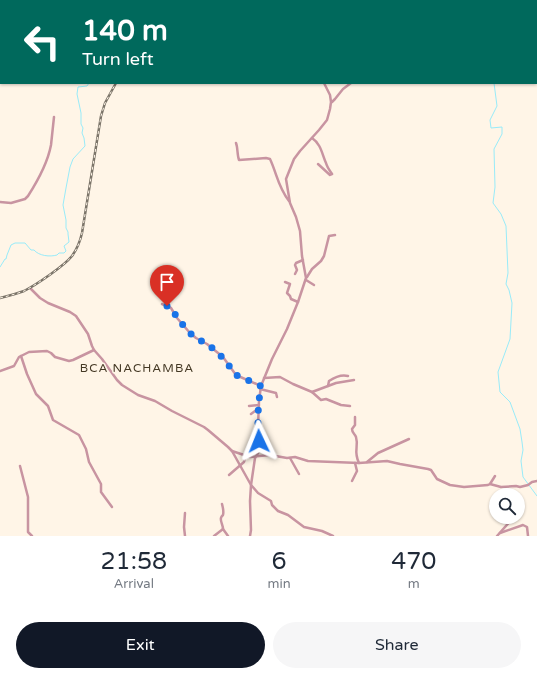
<!DOCTYPE html>
<html lang="en">
<head>
<meta charset="utf-8">
<style>
	:root { --surface:#fff; --page:#f6f6f7; --text:#1f2937; --muted:#747a83; --accent:#111827 }
	body { margin:0; font-family:"Varela Round",sans-serif; background:var(--page); color:var(--text); height:100vh; display:flex; flex-direction:column; font-size:15px; white-space:nowrap }
	* { box-sizing:border-box; margin:0 }
	p { font-size:13px; color:var(--muted) }
	.icon { flex:none; width:22px; height:22px; fill:none; stroke:currentColor; stroke-width:2; stroke-linecap:round; stroke-linejoin:round }
	.map { position:relative; height:536px; overflow:hidden }
	.drawer { display:flex; flex-direction:column; background:var(--surface); flex:1 }
	.drawer>* { flex:none }
	.banner { position:absolute; left:0px; top:0px; width:537px; height:84px; box-shadow:0 1px 3px #0004; background:#00695c; color:#fff; overflow:hidden }
	.buttons { position:absolute; left:489px; top:488px; display:grid; gap:8px }
	.buttons a { display:grid; place-items:center; width:36px; height:36px; border-radius:50%; background:var(--surface); box-shadow:0 1px 3px #0004; font-size:20px }
	.pin { position:absolute; display:grid; place-items:center; width:34px; height:34px; color:#fff; margin:-41px -17px; border-radius:50% 50% 50% 0; rotate:-45deg; box-shadow:0 0 4px #0007 }
	.pin .icon { rotate:45deg }
	.me { position:absolute; width:44px; margin:-22px; rotate:358deg; stroke-linejoin:round; filter:drop-shadow(0 0 3px #0008) }
	.turn { display:flex; align-items:center; gap:14px; height:84px; padding:0 16px; font-size:18px }
	.turn .icon { width:52px; height:52px; stroke-width:2.5 }
	.turn b { display:block; font-size:28px; line-height:34px }
	.eta { display:flex; justify-content:space-evenly; align-items:center; height:68px; text-align:center }
	.eta b { font-size:24px; font-weight:600; line-height:28px }
	.primary-button { display:flex; gap:8px; margin-top:auto; padding:8px 16px }
	.primary-button a { flex:1; height:46px; border-radius:24px; background:var(--accent); color:#fff; font-size:16px; font-weight:600; line-height:46px; text-align:center }
	.primary-button a+a { background:var(--page); color:var(--text) }
	.map>svg:first-child { display:block }
	.lines { fill:none; stroke-linecap:round; stroke-linejoin:round }
	.stream { stroke:#98ebf9; stroke-width:1 }
	.minor { stroke:#c894a1; stroke-width:2.5 }
	.rail-casing { stroke:#7b7469; stroke-width:2.5 }
	.rail { stroke:#fff5e7; stroke-width:1; stroke-dasharray:3; stroke-linecap:butt }
	.route { stroke:#1a73e8; stroke-width:7; stroke-dasharray:0 12.6 }
	.labels { text-anchor:middle; dominant-baseline:central; stroke-width:3; stroke-linejoin:round; paint-order:stroke }
	.quarter-label { font-size:12px; letter-spacing:1px; fill:#443824; stroke:#fff5e7 }
</style>
</head>
<body>
<div class="map">
<svg width="537" height="536" viewBox="0 0 537 536">
	<rect width="100%" height="100%" fill="#fff5e7"/>
	<g class="lines">
		<g class="stream">
			<path d="M 142,1 L 142,0"/>
			<path d="M 491,1 L 491,0"/>
			<path d="M 494,83 L 497,106 L 490,120 L 491,128 L 502,127 L 502,134 L 494,149 L 495,187 L 493,203 L 501,214 L 506,226 L 508,273 L 506,284 L 509,290 L 512,303 L 510,339 L 498,372 L 500,392 L 510,402 L 520,429 L 522,442 L 523,450 L 521,461 L 523,477 L 537,496"/>
			<path d="M 0,267 L 5,259 L 6,259 L 7,255 L 11,245 L 15,243 L 25,243 L 31,250 L 34,250 C 39,256 50,257 57,255 L 59,253 L 64,253 L 66,251 L 64,246 L 69,242 L 68,234 L 68,232 L 66,228 L 66,220 L 63,205 L 66,188 L 70,167 L 73,159 L 85,146 L 84,138 L 82,133 L 83,128 L 81,124 L 81,113 L 77,94 L 78,87 L 87,86 L 89,83"/>
		</g>
		<g class="minor">
			<path d="M 522,0 L 522,1"/>
			<path d="M 304,1 L 304,0"/>
			<path d="M 536,32 L 537,32"/>
			<path d="M 332,102 L 335,99 L 343,89 L 351,83"/>
			<path d="M 312,138 C 321,144 322,154 326,163 C 327,167 330,171 332,174"/>
			<path d="M 236,143 C 238,148 237,155 239,160 L 266,158 L 270,159 C 277,174 278,187 289,201"/>
			<path d="M 318,164 L 330,175 L 332,174"/>
			<path d="M 0,202 L 11,203 L 25,199 L 28,196 C 37,182 48,161 51,145 C 52,135 53,126 54,117"/>
			<path d="M 295,274 L 297,270 L 295,265 L 296,263 L 303,260"/>
			<path d="M 307,277 L 312,269 L 321,261 L 324,256 L 329,236 L 335,235"/>
			<path d="M 306,280 L 314,285"/>
			<path d="M 285,282 L 290,284 L 287,293 L 290,296 L 291,299 L 298,302"/>
			<path d="M 31,289 L 40,298 L 48,303 L 70,312 L 76,316 L 88,334 L 92,346 L 94,350 L 102,359 L 117,380 L 122,385 L 138,395 L 155,401 L 172,411 L 204,427 L 208,430 L 228,447 L 232,451 L 251,485 L 258,493 L 271,501 L 272,505 L 278,511 L 288,515 L 304,527 L 322,531 L 333,536"/>
			<path d="M 162,304 L 171,308 L 177,318 L 190,333 L 196,338 L 207,344 L 223,357 L 236,375 L 261,386"/>
			<path d="M 21,356 L 27,374 L 36,394 L 48,406 L 53,420 L 79,435 L 86,449 L 89,462 L 101,484 L 101,492 L 112,507"/>
			<path d="M 0,371 L 14,366 L 19,357 L 29,352 L 47,351 L 51,353 L 55,357 L 69,361 L 73,360 L 94,350"/>
			<path d="M 264,378 L 280,377 L 293,384 L 312,392 L 321,400 L 326,399 L 341,405 L 350,406"/>
			<path d="M 328,386 L 329,381 C 335,377 341,374 348,376"/>
			<path d="M 260,389 L 276,393 L 277,397"/>
			<path d="M 312,392 L 336,383 L 354,380"/>
			<path d="M 249,406 L 259,405"/>
			<path d="M 251,414 L 259,408"/>
			<path d="M 355,417 L 355,425 L 352,429 C 352,433 355,434 356,437 C 359,447 353,451 359,463"/>
			<path d="M 232,451 L 250,457 L 270,455 L 287,458 L 295,457 L 308,461 L 359,463 L 387,461 L 400,464 L 428,469 L 431,470 L 437,479 L 450,485 L 464,487 L 488,485 L 490,484 L 495,476"/>
			<path d="M 290,458 L 299,474"/>
			<path d="M 367,462 L 378,453 L 409,439"/>
			<path d="M 20,466 L 28,497 L 28,532 L 32,536"/>
			<path d="M 229,475 L 244,462 L 246,455"/>
			<path d="M 352,481 L 357,471 L 355,463"/>
			<path d="M 490,484 L 501,487 L 516,486 L 520,487 L 528,485 L 532,482 L 537,481"/>
			<path d="M 222,504 C 223,508 224,511 223,515 C 222,516 221,517 221,518 C 220,521 223,525 223,529"/>
			<path d="M 185,513 L 184,527 L 185,536"/>
			<path d="M 500,533 L 523,525 L 527,527 L 528,536"/>
			<path d="M 214,536 L 223,529 L 228,536"/>
			<path d="M 250,536 L 251,530 L 250,501 L 251,485 L 255,458 L 258,453 L 259,447 L 258,427 L 259,401 L 261,386 L 272,359 L 287,329 L 298,302 L 306,278 L 302,256 L 300,231 L 296,217 L 290,203 L 286,179 L 294,159 L 300,151 L 319,130 L 327,120 L 330,109 L 331,102 L 330,95 L 324,83"/>
			<path d="M 497,536 L 512,519"/>
		</g>
		<defs>
			<g id="rail">
				<path d="M 159,1 L 159,0"/>
				<path d="M 0,298 C 8,296 16,294 24,291 C 36,285 64,266 72,256 C 77,249 80,242 82,233 L 101,116 L 105,103 L 116,83"/>
			</g>
		</defs>
		<use href="#rail" class="rail-casing"/>
		<use href="#rail" class="rail"/>
	</g>
	<g class="lines">
		<path class="route" d="M 167,306 L 172,308 L 177,318 L 190,333 L 196,338 L 209,345 L 224,359 L 236,375 L 261,386 C 258,404 257,423 259,441"/>
	</g>
	<g class="labels">
		<g class="quarter-label">
			<text x="137" y="368">BCA NACHAMBA</text>
		</g>
	</g>
</svg>
<div class="buttons">
<a><svg class="icon" aria-label="search" viewBox="0 0 24 24"><circle cx="10" cy="10" r="6"/><path d="M15 15l6 6"/></svg></a>
</div>
<div class="pin" style="left:167px;top:306px;background:#d93025"><svg class="icon" aria-label="arrive" viewBox="0 0 24 24"><path d="M6 21V4h12l-3 4 3 4H6"/></svg></div>
<svg class="me" style="left:259px;top:441px" viewBox="-20 -20 40 40"><path d="M0-17L14 15 0 8-14 15z" fill="#1a73e8" stroke="#fff" stroke-width="4"/></svg>
<div class="banner">
<div class="turn"><svg class="icon" aria-label="left" viewBox="0 0 24 24"><path d="M17 20v-9H6M10 6l-5 5 5 5"/></svg><div><b>140 m</b>Turn left</div></div>
</div>
</div>
<section class="drawer">
<div class="eta">
<div><b>21:58</b><p>Arrival</p></div>
<div><b>6</b><p>min</p></div>
<div><b>470</b><p>m</p></div>
</div>
<div class="primary-button"><a>Exit</a><a>Share</a></div>
</section>
</body>
</html>
